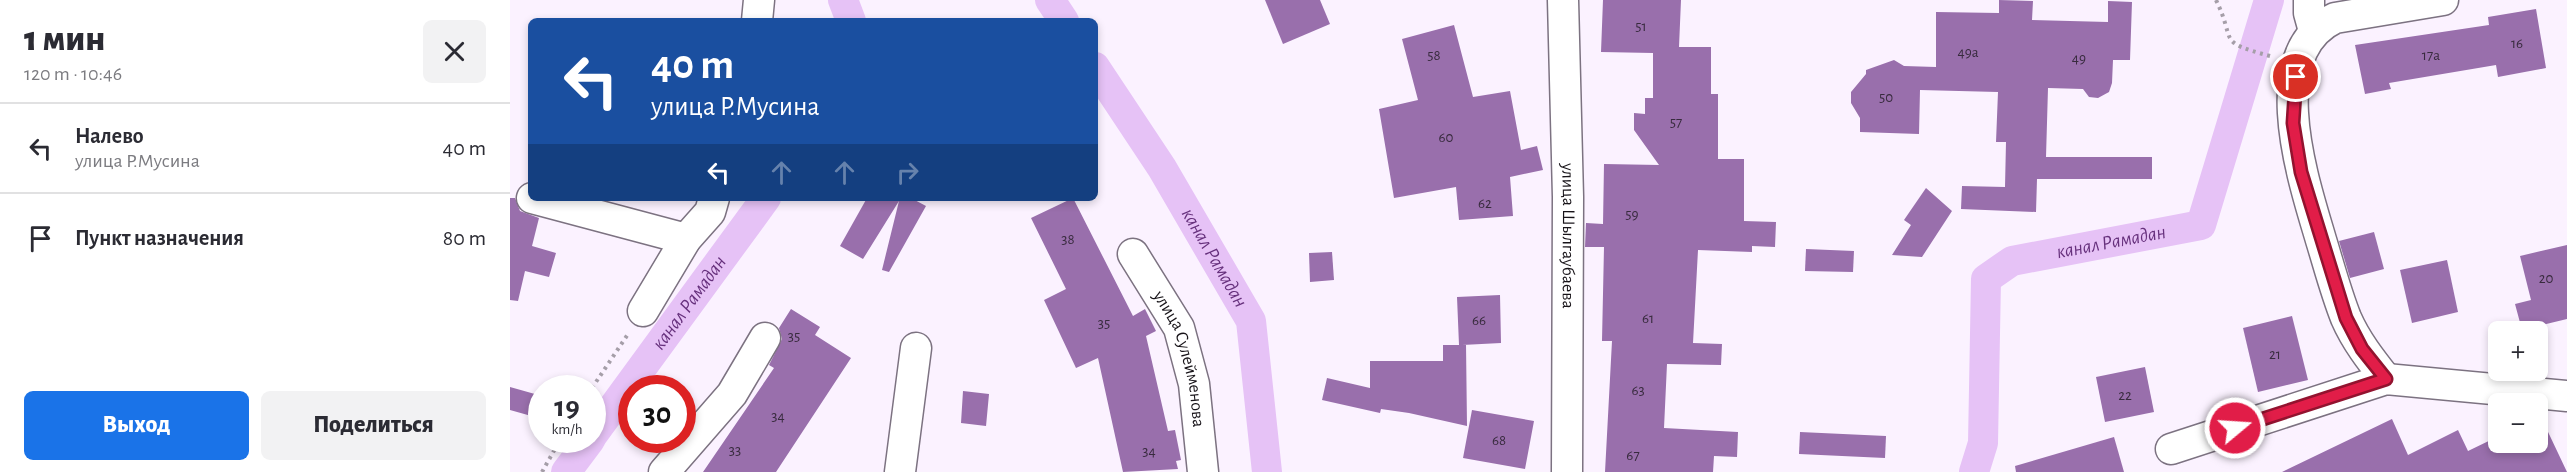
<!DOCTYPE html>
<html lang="ru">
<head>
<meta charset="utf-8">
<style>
	:root { --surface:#fff; --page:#f2f2f3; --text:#2b2b33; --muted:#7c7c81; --line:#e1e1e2; --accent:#1a73e8 }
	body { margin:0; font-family:"Alegreya Sans",sans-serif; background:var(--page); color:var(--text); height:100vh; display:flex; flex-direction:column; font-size:22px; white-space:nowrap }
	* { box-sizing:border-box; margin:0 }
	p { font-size:20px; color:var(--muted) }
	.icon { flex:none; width:33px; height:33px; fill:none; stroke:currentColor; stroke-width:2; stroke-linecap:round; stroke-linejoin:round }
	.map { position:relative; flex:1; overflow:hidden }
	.side { display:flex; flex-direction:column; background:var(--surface); width:510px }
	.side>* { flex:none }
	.hud { position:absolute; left:18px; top:18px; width:570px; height:183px; border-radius:9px; box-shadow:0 3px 9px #0003; background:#1a4fa0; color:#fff; overflow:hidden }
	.buttons { position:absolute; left:1978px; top:321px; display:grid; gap:12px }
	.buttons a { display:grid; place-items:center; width:60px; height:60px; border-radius:9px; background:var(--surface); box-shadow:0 3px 9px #0003; font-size:30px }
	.speed { position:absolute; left:18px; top:375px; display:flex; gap:12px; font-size:30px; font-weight:700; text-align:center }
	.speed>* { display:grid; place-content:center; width:78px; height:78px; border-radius:50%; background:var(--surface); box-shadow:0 3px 9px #0003; line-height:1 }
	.speed small { font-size:15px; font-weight:400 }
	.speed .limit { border:9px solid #d22; background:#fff; color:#111 }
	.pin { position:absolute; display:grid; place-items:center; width:51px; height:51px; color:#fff; margin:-26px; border:3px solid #fff; border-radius:50%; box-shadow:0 2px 6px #0007 }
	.me { position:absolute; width:66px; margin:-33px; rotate:72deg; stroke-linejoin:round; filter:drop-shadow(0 0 4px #0008) }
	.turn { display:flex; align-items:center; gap:21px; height:126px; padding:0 24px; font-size:27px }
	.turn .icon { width:78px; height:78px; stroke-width:2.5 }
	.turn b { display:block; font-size:42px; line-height:51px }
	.lanes { display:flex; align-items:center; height:57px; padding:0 24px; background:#0003; justify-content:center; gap:30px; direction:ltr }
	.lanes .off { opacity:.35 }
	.round { display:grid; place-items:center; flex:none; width:63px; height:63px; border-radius:9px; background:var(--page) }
	.headline { display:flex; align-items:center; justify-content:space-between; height:102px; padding:0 24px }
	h1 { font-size:36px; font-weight:800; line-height:45px }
	.action { display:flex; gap:12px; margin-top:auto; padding:12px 24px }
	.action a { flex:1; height:69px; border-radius:9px; background:var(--accent); color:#fff; font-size:24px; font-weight:800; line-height:69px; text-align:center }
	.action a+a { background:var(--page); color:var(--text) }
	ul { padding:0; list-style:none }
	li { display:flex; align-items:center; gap:18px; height:90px; padding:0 24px; border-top:2px solid var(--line) }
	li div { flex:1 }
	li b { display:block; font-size:22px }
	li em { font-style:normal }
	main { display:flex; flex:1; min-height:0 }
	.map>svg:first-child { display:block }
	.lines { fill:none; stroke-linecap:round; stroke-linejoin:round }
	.canal { stroke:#e6c2f6; stroke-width:30 }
	.building { fill:#996fac }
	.minor-casing { stroke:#7c7281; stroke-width:33 }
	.path { stroke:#a59ea8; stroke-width:4; stroke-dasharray:3 4.5; stroke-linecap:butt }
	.minor { stroke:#fff; stroke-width:30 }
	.route-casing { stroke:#92132f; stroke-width:15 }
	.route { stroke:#e11d48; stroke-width:10 }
	.labels { text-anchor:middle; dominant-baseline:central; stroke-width:6; stroke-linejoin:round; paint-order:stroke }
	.number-label { font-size:15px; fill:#382b3e }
	.street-label { font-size:18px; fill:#181419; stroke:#fff }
	.water-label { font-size:20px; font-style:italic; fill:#67317d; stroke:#fff }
</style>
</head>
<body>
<main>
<section class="side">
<div class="headline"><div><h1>1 мин</h1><p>120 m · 10:46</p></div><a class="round"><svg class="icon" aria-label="close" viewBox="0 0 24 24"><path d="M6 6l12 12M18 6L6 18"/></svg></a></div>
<ul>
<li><svg class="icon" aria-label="left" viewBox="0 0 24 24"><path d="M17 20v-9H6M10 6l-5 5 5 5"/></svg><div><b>Налево</b><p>улица Р.Мусина</p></div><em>40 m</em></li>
<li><svg class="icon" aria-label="arrive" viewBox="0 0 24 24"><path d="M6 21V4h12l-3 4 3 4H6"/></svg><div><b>Пункт назначения</b></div><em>80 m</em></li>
</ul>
<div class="action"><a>Выход</a><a>Поделиться</a></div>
</section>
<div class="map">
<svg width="2057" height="472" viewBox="0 0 2057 472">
	<rect width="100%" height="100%" fill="#fbf2ff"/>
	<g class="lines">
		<g class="canal">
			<path d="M 333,0 L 341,21"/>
			<path d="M 540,0 L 554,21"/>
			<path id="s1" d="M 585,67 L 652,168 L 741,321 L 757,472"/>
			<path id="s2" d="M 82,436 L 256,198"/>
			<path d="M 56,472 L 80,440"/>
			<path id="s3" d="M 1464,472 L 1473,443 L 1476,279 L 1502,261 L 1691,225 L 1759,0"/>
		</g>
	</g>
	<g class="building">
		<path d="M 755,0 L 810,0 L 820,24 L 773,44 Z"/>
		<path d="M 1093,0 L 1171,0 L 1169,47 L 1201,47 L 1201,94 L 1208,94 L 1208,159 L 1234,159 L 1234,221 L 1266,222 L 1265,247 L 1242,246 L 1242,252 L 1188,250 L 1183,343 L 1212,344 L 1211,365 L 1157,364 L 1154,428 L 1228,432 L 1227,457 L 1204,456 L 1203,472 L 1095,472 L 1102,341 L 1092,341 L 1094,247 L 1075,247 L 1076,223 L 1093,224 L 1094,164 L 1149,165 L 1124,130 L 1124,113 L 1135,114 L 1135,98 L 1143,98 L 1143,53 L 1091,52 Z"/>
		<path d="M 1489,0 L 1523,1 L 1522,20 L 1598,22 L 1598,1 L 1622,2 L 1620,60 L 1603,60 L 1602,83 L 1599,92 L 1588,98 L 1579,97 L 1573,89 L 1538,88 L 1536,157 L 1642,157 L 1642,179 L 1527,179 L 1526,212 L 1451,209 L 1452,186 L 1495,187 L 1496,142 L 1486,142 L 1488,92 L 1410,90 L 1409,134 L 1350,132 L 1350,118 L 1341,103 L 1341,92 L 1356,74 L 1356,70 L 1384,60 L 1394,66 L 1426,67 L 1426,12 L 1489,13 Z"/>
		<path d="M 2026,9 L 2036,68 L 1988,77 L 1986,65 L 1879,83 L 1881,89 L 1855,94 L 1845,45 L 1979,25 L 1978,17 Z"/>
		<path d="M 944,25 L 963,97 L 1000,91 L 1011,150 L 1027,146 L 1033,170 L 1000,177 L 1003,216 L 949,220 L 946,187 L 884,198 L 869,109 L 908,100 L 892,39 Z"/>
		<path d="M 1416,188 L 1442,211 L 1412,257 L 1382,255 L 1401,225 L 1394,220 Z"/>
		<path d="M 0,198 L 5,198 L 10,211 L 29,218 L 22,246 L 46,253 L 39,277 L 15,271 L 8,301 L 0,300 Z"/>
		<path d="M 357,198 L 401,198 L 416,206 L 379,272 L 372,270 L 389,201 L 353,259 L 330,246 Z"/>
		<path d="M 563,198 L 623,316 L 635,309 L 646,331 L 636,336 L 658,431 L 665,430 L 671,460 L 666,461 L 668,469 L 613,472 L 588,358 L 566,368 L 534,300 L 556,289 L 521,218 Z"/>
		<path d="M 1864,232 L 1874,269 L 1840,278 L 1829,241 Z"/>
		<path d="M 2057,245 L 2057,319 L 2012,330 L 2005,304 L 2021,300 L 2010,256 Z"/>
		<path d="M 1296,249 L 1344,251 L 1343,272 L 1295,271 Z"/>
		<path d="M 822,252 L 824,280 L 800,282 L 799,253 Z"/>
		<path d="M 1937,260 L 1948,312 L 1902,323 L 1890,270 Z"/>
		<path d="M 990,295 L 991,343 L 952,345 L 956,344 L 957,426 L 899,413 L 871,409 L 870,413 L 812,400 L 817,378 L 860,388 L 860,361 L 933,361 L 933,345 L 949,345 L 947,297 Z"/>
		<path d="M 281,309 L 310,327 L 305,335 L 341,358 L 266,472 L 193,472 L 264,368 L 259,365 L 272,339 L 269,328 Z"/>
		<path d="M 1782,316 L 1798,380 L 1748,392 L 1733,328 Z"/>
		<path d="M 1635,367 L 1644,412 L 1595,422 L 1586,377 Z"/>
		<path d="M 0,387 L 32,396 L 32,419 L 0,410 Z"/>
		<path d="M 453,391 L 479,394 L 476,426 L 451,423 Z"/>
		<path d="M 962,410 L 1024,421 L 1015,469 L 953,458 Z"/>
		<path d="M 2030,415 L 2057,472 L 1772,472 L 1882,419 L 1898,455 L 1948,430 L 1958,451 L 1989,436 L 1989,442 L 2028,442 L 2028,416 Z"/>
		<path d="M 1290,432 L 1376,436 L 1375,458 L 1289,454 Z"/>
		<path d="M 1604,437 L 1614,472 L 1506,472 L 1505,466 Z"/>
	</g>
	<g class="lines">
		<defs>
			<g id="minor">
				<path id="s4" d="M 1053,0 L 1058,197 L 1057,472"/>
				<path d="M 1799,0 L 1799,13 L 1804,31"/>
				<path d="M 247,21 L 249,0"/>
				<path d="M 22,198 L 176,239"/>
				<path id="s5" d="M 623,254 L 669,328 L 684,384 L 693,472"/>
				<path d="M 133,311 L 176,239 L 200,212 L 204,198"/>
				<path d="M 1876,379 C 1861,360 1846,341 1836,318 C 1826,293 1819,266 1811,240 C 1794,182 1750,53 1825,18 L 1933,0"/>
				<path d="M 1661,449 L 1876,379 L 2057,396"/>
				<path d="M 154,472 L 222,394 L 255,338"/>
				<path d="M 390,472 L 406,348"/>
			</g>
		</defs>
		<use href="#minor" class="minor-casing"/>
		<g class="path">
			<path d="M 1706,0 C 1727,43 1705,41 1760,56"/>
			<path d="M 82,388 L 118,334"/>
			<path d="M 32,472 L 50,440"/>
		</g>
		<use href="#minor" class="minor"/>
	</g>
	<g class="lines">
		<defs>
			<path id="route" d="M 1725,428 L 1876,379 L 1852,349 L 1836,318 L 1791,172 L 1783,123 L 1786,77"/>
		</defs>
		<use href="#route" class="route-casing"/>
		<use href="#route" class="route"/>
	</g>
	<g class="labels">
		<g class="number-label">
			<text x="1131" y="26">51</text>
			<text x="2007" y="43">16</text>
			<text x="1458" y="52">49а</text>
			<text x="924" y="55">58</text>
			<text x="1921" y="55">17а</text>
			<text x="1569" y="58">49</text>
			<text x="1376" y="97">50</text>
			<text x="1166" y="122">57</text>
			<text x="936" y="137">60</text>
			<text x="975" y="203">62</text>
			<text x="1122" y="214">59</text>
			<text x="558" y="239">38</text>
			<text x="2036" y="278">20</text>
			<text x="1138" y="318">61</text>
			<text x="969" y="320">66</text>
			<text x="594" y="323">35</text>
			<text x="284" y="336">35</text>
			<text x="1765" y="354">21</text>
			<text x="1128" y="390">63</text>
			<text x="1615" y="395">22</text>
			<text x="268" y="416">34</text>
			<text x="989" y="440">68</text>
			<text x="225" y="450">33</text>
			<text x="639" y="451">34</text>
			<text x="1123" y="455">67</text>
		</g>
		<g class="street-label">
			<text stroke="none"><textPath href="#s4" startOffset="236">улица Шылгаубаева</textPath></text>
			<text stroke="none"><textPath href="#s5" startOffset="117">улица Сулейменова</textPath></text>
		</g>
		<g class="water-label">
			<text stroke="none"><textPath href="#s3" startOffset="327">канал Рамадан</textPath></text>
			<text stroke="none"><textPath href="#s1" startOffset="225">канал Рамадан</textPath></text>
			<text stroke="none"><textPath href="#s2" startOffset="165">канал Рамадан</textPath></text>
		</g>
	</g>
</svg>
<div class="buttons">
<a>+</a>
<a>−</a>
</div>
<div class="speed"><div>19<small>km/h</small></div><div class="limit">30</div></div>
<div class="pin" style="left:1786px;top:77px;background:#d93025"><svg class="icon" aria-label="arrive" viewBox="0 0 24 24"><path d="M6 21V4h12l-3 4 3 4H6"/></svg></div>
<svg class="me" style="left:1725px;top:428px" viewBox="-20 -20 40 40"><circle r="17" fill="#e11d48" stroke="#fff" stroke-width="3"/><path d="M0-11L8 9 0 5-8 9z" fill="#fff"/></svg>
<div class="hud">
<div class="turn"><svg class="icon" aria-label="left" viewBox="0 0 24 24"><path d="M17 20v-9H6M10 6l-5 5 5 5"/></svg><div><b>40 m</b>улица Р.Мусина</div></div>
<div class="lanes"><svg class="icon" aria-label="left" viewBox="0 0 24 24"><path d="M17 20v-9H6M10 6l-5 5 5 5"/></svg><svg class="icon off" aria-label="ahead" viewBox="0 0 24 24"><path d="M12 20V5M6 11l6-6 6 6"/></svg><svg class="icon off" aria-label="ahead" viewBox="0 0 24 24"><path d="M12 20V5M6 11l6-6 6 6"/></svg><svg class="icon off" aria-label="right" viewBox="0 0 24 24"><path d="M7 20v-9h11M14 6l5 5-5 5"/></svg></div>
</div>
</div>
</main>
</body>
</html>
